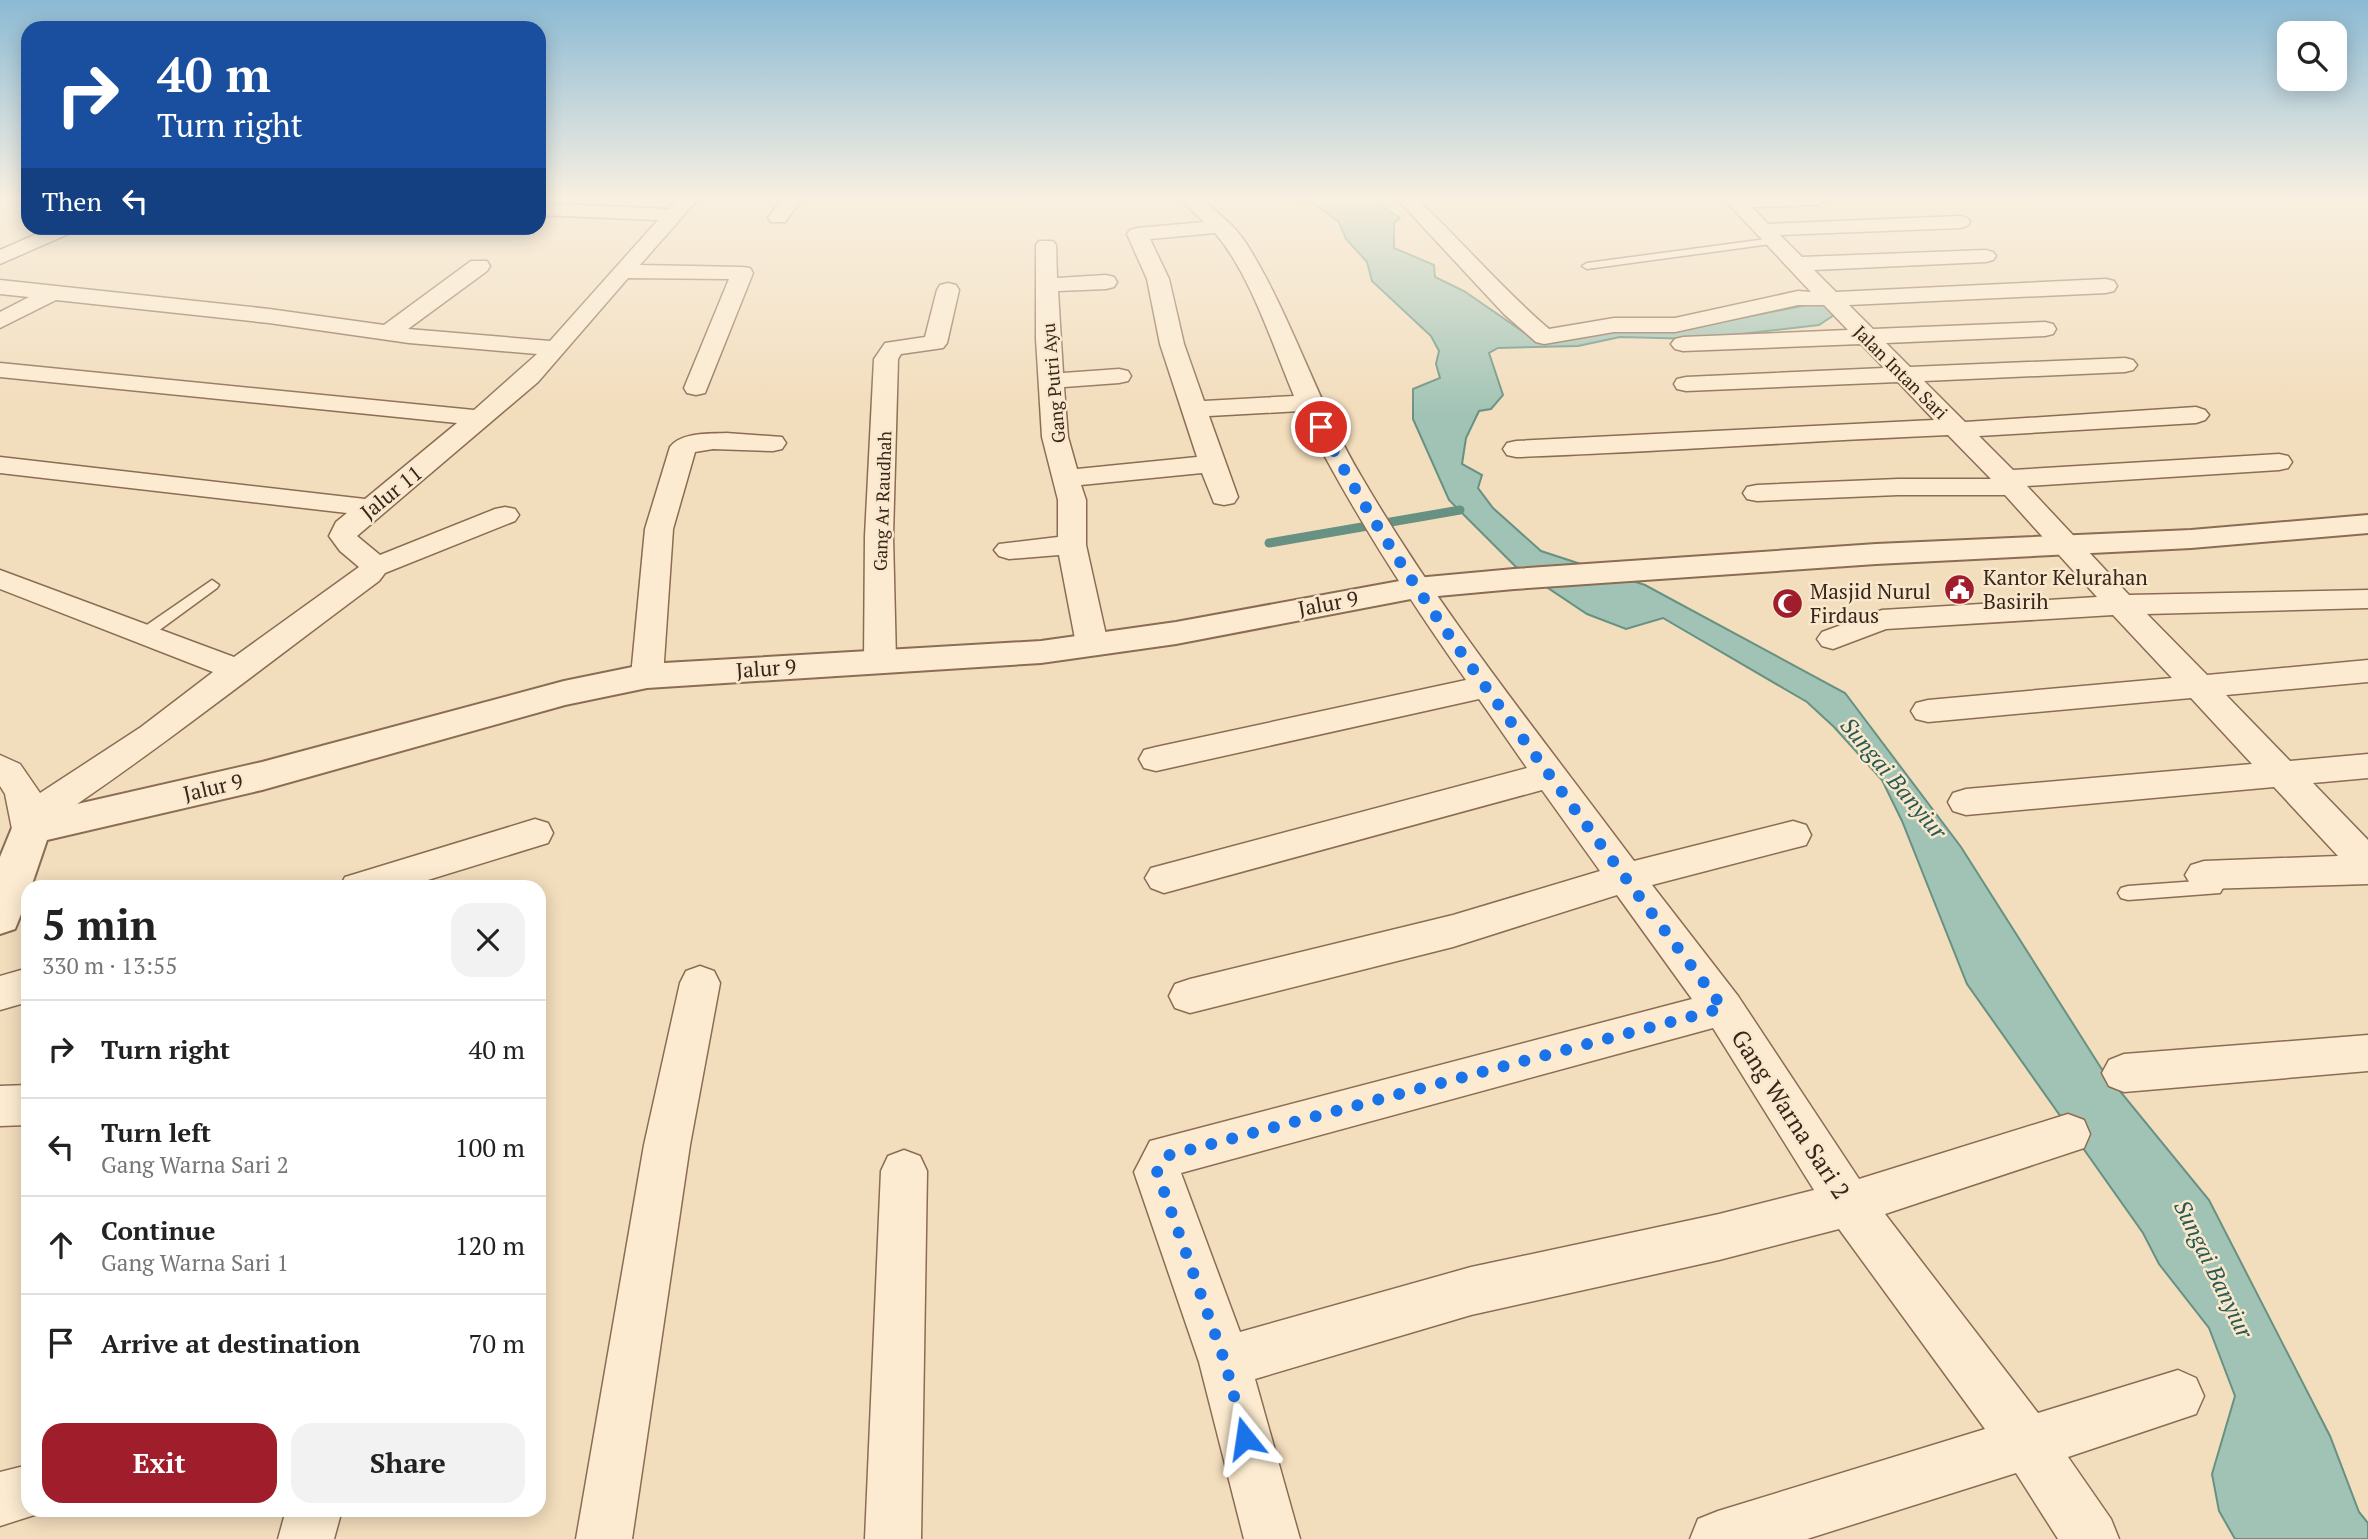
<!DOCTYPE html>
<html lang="en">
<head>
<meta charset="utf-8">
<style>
	:root { --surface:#fff; --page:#f2f2f2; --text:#222; --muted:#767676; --line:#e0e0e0; --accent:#a01e2c }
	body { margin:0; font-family:"PT Serif",serif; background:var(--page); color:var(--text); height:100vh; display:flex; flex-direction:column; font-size:26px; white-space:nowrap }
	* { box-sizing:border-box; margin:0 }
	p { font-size:23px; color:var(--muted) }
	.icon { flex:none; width:38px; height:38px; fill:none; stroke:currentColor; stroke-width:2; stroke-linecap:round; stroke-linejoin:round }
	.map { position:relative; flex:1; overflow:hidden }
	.sheet { position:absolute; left:21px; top:880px; width:525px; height:637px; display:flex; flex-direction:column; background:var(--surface); border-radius:21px; box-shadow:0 4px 18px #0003 }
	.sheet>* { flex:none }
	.hud { position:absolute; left:21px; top:21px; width:525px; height:214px; border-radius:21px; box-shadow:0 4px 18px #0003; background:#1a4fa0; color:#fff; overflow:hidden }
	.tools { position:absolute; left:2277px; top:21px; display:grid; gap:14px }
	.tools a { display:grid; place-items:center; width:70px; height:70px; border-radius:14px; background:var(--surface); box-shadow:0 4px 18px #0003; font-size:35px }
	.pin { position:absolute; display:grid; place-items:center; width:60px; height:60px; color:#fff; margin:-30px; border:4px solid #fff; border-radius:50%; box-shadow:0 2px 7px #0007 }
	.me { position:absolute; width:77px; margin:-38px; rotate:345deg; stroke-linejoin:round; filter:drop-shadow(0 0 5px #0008) }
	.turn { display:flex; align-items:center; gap:24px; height:147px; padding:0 21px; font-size:32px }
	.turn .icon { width:91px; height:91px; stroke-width:2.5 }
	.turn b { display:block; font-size:49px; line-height:60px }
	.then { display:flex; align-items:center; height:66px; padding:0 21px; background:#0003; gap:14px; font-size:26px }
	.round { display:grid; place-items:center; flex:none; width:74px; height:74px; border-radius:21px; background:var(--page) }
	.summary { display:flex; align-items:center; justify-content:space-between; height:119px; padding:0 21px }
	h1 { font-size:42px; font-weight:700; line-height:52px }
	.cta { display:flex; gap:14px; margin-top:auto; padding:14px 21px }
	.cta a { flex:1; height:80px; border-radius:21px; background:var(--accent); color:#fff; font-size:28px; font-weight:700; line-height:80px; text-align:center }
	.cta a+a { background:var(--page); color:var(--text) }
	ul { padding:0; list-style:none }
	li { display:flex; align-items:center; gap:21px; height:98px; padding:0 21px; border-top:2px solid var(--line) }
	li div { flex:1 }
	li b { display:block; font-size:26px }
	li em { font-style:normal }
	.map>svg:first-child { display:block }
	.water { fill:#a1c3b5; stroke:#679182; stroke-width:2 }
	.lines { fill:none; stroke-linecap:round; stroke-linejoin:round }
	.stream { stroke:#679182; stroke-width:9 }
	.service-casing { stroke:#8b6c54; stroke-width:3 }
	.minor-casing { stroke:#8b6c54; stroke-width:3 }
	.tertiary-casing { stroke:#8b6c54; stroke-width:4 }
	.service { fill:#fcebd0; fill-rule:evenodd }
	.minor { fill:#fcebd0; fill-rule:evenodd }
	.tertiary { fill:#fcebd0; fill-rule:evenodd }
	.route { stroke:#1a73e8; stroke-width:12; stroke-dasharray:0 21.6 }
	.labels { text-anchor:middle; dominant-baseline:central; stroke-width:5; stroke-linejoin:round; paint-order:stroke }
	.far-street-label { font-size:18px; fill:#39261a; stroke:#f9e8cd }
	.street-label { font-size:21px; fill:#39261a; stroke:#f9e8cd }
	.poi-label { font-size:21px; fill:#39261a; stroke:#f9e8cd; text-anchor:start }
	.water-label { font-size:23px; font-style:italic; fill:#285a52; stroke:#f9e8cd }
	.near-street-label { font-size:24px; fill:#39261a; stroke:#f9e8cd }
</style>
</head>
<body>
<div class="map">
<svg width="2368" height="1539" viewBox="0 0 2368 1539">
	<rect width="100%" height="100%" fill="#f2ddbc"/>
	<path class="water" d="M 1293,199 L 1372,199 L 1400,218 L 1394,223 L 1394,248 L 1434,265 L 1435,277 L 1464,291 L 1525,333 L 1539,338 L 1624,328 L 1684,329 L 1822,302 L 1834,315 L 1819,325 L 1698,339 L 1620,337 L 1578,346 L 1498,348 L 1489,353 L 1503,395 L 1491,409 L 1479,411 L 1466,438 L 1462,464 L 1482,475 L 1478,488 L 1493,508 L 1541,551 L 1645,585 L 1845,693 L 1961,847 L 2101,1068 L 2209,1200 L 2330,1436 L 2359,1512 L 2368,1523 L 2368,1539 L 2235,1539 L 2219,1511 L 2212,1474 L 2235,1396 L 2209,1328 L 2159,1264 L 2143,1233 L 1967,984 L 1902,821 L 1882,780 L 1834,727 L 1807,702 L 1663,618 L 1626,629 L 1587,614 L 1515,566 L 1449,500 L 1413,419 L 1413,389 L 1440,378 L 1436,364 L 1439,351 L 1431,336 L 1372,281 L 1367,262 L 1346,239 L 1339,222 L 1314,204 Z"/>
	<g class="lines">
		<path class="stream" d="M 1269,543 L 1460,510"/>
		<defs>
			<g id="service">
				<path d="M 1774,238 L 1779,241 L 1778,243 L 1587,269 L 1582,266 L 1587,263 Z"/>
				<path d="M 212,580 L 219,585 L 217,588 L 150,637 L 138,637 L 136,634 L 138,631 Z"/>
				<path d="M 2206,871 C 2215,874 2218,880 2223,888 L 2220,893 L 2128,900 L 2121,898 L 2118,893 L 2121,888 L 2128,886 L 2198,881 L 2197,878 L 2199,873 Z"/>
			</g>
			<g id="minor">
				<path d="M 678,199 L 698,199 L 640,265 L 742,267 L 750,268 L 753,273 L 705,393 L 696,395 L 687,393 L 684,388 L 729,279 L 628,278 L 538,382 L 357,536 L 380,555 L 495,509 L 505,507 L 515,509 L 519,515 L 515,521 L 385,573 L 379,581 C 279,655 182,732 80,802 C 57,818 48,848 17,839 L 12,829 L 5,794 L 0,786 L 0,755 L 20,764 L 40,793 L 141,727 L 213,672 L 0,589 L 0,570 L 234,657 L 359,567 L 340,551 L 329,536 L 336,522 L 347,513 L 0,473 L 0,457 L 365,499 L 457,423 L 0,377 L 0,363 L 474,410 L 537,354 L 409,343 L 269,323 L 56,300 L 0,328 L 0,312 L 29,297 L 0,294 L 0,280 L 269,309 L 384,325 L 471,261 L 487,261 L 490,266 L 487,271 L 408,329 L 550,341 L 658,220 L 539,215 L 539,203 L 668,209 Z"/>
				<path d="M 782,199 L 802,199 L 785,222 L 771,222 L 768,218 Z"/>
				<path d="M 1180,199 L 1201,199 C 1217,212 1234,225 1246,243 C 1291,314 1317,402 1361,476 C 1440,612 1540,735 1634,861 L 1793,821 L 1806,825 L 1811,835 L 1806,845 L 1652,885 L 1738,996 L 1859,1179 L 2068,1114 L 2084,1120 L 2090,1134 L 2084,1148 L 1885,1214 L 2038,1413 L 2178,1370 L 2196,1378 L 2204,1396 L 2196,1414 L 2068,1457 L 2111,1519 L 2119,1539 L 2058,1539 L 2016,1473 L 1807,1539 L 1690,1539 L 1698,1519 L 1718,1511 L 1985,1429 L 1839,1229 L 1719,1260 L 1471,1315 L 1255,1379 L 1300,1539 L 1244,1539 L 1199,1362 L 1134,1172 L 1150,1141 L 1692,999 L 1617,895 L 1453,947 L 1190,1013 L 1175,1008 L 1169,996 L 1175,984 L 1190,979 L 1453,915 L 1600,871 L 1542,790 L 1164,893 L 1151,888 L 1145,878 L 1151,868 L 1527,768 L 1479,699 L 1156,771 L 1144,768 L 1139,759 L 1144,750 L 1156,747 L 1466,680 C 1405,594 1349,506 1301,411 L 1209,416 L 1238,497 L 1234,503 L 1224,505 L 1214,503 L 1202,473 L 1081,485 L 1086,500 L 1086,545 L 1108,644 L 1103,651 L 1092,654 L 1081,651 L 1076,644 L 1059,555 L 1009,559 L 999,556 L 994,550 L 999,544 L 1058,537 L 1058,500 L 1042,437 L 1036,339 L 1036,245 L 1039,241 L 1053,241 L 1056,245 L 1057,278 L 1106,275 L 1114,277 L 1117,282 L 1114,287 L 1106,289 L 1058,291 L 1063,373 L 1119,369 L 1128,371 L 1131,376 L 1128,381 L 1119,383 L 1064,387 L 1068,437 L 1077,469 L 1197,457 L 1160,344 L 1147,279 L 1127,234 L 1130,230 L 1137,228 L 1204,222 ZM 1215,233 C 1250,273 1273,346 1294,396 L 1204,401 L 1184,344 L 1169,279 L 1150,239 ZM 1713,1028 L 1814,1190 L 1719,1214 L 1471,1267 L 1240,1332 L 1181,1173 Z"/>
				<path d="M 1397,199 L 1417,199 C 1462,241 1502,289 1549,329 L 1614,318 L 1675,318 L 1798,291 L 1811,292 L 1724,199 L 1828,199 L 1818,205 L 1752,207 L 1768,224 L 1960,216 L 1967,218 L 1970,222 L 1967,226 L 1960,228 L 1780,235 L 1802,257 L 1986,250 L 1993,252 L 1996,256 L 1993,260 L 1986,262 L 1814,270 L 1836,292 L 2106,279 L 2114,281 L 2117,286 L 2114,291 L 2106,293 L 1849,305 L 1873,329 L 2045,322 L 2053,324 L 2056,329 L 2053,334 L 2045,336 L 1886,343 L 1910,367 L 2125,358 L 2133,360 L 2137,365 L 2133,370 L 2125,372 L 1924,381 L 1965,422 L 2196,407 L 2205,410 L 2209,415 L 2205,420 L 2196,423 L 1979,436 L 2013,470 L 2279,454 L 2288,456 L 2292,462 L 2288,468 L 2279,470 L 2027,486 L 2129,595 L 2368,590 L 2368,608 L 2147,614 L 2207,675 L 2368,660 L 2368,682 L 2226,695 L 2290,761 L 2368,754 L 2368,778 L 2313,783 L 2368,840 L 2368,884 L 2204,889 L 2191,885 L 2185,875 L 2191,865 L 2204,861 L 2338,856 L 2274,787 L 1966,815 L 1953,811 L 1948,802 L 1953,793 L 1966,789 L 2252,764 L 2191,698 L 1928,722 L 1916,719 L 1911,711 L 1916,703 L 1928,700 L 2172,678 L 2113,615 L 1886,629 L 1833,649 L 1822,646 L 1817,639 L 1822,632 L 1882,610 L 2097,597 L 2005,495 L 1898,495 L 1757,501 L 1747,499 L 1743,493 L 1747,487 L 1757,485 L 1898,479 L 1991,479 L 1948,435 C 1804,441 1660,452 1516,457 L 1507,455 L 1503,449 L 1507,443 L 1516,441 L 1934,420 L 1898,382 L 1686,391 L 1677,389 L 1674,384 L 1677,379 L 1686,377 L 1884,368 L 1861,344 L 1683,351 L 1675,349 L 1671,344 L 1675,339 L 1683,337 L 1848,330 L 1824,305 L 1798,305 L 1675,332 L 1614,332 L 1544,344 L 1536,342 L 1504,314 Z"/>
				<path d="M 50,228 L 76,228 L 73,232 L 0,264 L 0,250 Z"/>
				<path d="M 948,283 L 956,285 L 959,290 L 947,343 L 943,348 L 901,354 L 898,359 L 893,536 L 896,660 L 891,667 L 880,670 L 869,667 L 864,660 L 865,536 L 874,359 L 885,343 L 925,337 L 937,290 L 940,285 Z"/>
				<path d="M 726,433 L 782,437 L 786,443 L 782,449 L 773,451 L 713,449 L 695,452 L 673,529 L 663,676 L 658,684 L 647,687 L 636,684 L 631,676 L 645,529 L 670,447 C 681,432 709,434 726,433 Z"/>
				<path d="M 535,819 L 548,823 L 553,833 L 548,843 L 405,887 L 340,887 L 345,877 Z"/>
				<path d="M 700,966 L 714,971 L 720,983 L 690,1145 L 632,1539 L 576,1539 L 644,1145 L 680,983 L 686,971 Z"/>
				<path d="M 28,968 L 28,1002 L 0,1010 L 0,976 Z"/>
				<path d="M 2368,1035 L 2368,1071 L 2124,1092 L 2109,1086 L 2102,1073 L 2109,1060 L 2124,1054 Z"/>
				<path d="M 28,1085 L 28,1125 L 0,1126 L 0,1086 Z"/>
				<path d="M 904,1150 L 920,1156 L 927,1171 L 921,1539 L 865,1539 L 881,1171 L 888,1156 Z"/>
				<path d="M 28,1465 L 28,1510 L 47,1511 L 0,1526 L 0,1472 Z"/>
				<path d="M 286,1510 L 342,1510 L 334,1539 L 278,1539 Z"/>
			</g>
			<path id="tertiary" d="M 2368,515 L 2368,533 L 2191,548 L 1876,564 L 1514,589 L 1416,598 L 1176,644 L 1041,663 L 647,688 L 565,705 L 262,790 L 47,840 L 31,887 L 28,887 L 28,897 L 15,929 L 0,934 L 0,857 L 16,818 L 262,762 L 564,681 L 647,664 L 1041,641 L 1176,622 L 1416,578 L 1514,569 L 1876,544 L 2191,530 Z"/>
		</defs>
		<use href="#service" class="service-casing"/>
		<use href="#minor" class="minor-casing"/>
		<use href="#tertiary" class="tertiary-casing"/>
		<use href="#service" class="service"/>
		<use href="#minor" class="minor"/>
		<use href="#tertiary" class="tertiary"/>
	</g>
	<linearGradient id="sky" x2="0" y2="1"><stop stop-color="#8bbad4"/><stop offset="0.48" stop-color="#f9f0e1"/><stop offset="1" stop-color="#f9f0e1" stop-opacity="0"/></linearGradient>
	<rect width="2368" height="414" fill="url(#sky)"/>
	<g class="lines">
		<path class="route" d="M 1245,1438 L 1225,1362 L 1157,1172 L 1166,1156 L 1723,1008 C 1664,930 1606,852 1548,773 C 1467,662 1385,550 1321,427"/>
	</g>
	<defs>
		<symbol id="civic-disc" viewBox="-11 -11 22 22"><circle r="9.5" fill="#a01e2c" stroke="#f9e8cd"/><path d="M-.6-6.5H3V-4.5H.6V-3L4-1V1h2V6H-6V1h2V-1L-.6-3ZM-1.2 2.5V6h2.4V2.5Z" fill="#fff"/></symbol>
		<symbol id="mosque-disc" viewBox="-11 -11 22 22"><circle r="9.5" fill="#a01e2c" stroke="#f9e8cd"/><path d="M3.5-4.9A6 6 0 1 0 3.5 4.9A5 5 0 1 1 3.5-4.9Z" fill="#fff"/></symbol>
	</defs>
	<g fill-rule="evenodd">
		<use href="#civic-disc" x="1942" y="572" width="35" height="35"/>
		<use href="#mosque-disc" x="1770" y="586" width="35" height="35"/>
	</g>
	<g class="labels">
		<g class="far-street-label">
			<text transform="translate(1901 372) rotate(45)">Jalan Intan Sari</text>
			<text transform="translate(1053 383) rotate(-95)">Gang Putri Ayu</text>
			<text transform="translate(882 501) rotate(-88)">Gang Ar Raudhah</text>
		</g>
		<g class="street-label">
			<text transform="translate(391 492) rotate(-39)">Jalur 11</text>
			<text transform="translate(1328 603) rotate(-10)">Jalur 9</text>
			<text transform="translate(766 668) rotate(-4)">Jalur 9</text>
			<text transform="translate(213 787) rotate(-13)">Jalur 9</text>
		</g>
		<g class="poi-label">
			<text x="1983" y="577">Kantor Kelurahan<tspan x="1983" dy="24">Basirih</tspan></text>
			<text x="1810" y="591">Masjid Nurul<tspan x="1810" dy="24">Firdaus</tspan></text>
		</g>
		<g class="water-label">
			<text transform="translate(1894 778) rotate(50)">Sungai Banyiur</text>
			<text transform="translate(2214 1269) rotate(64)">Sungai Banyiur</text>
		</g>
		<g class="near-street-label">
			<text transform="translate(1791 1114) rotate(57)">Gang Warna Sari 2</text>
		</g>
	</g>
</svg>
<div class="tools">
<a><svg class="icon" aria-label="search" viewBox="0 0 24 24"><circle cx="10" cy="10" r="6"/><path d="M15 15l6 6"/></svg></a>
</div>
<div class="pin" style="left:1321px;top:427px;background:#d93025"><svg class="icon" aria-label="arrive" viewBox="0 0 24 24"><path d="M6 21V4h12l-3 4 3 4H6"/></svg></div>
<svg class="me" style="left:1245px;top:1438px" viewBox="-20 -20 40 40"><path d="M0-17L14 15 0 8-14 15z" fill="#1a73e8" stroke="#fff" stroke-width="4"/></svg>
<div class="hud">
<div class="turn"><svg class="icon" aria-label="right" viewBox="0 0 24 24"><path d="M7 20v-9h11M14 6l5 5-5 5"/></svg><div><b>40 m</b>Turn right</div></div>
<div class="then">Then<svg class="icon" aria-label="left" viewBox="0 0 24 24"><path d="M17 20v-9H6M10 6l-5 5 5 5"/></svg></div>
</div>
<section class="sheet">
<div class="summary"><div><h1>5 min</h1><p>330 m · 13:55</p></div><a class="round"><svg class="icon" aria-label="close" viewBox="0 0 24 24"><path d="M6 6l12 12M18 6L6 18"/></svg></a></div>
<ul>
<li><svg class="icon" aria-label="right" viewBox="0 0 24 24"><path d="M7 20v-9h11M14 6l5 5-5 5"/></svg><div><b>Turn right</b></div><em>40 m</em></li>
<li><svg class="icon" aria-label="left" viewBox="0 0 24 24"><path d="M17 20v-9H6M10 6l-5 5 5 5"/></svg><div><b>Turn left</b><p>Gang Warna Sari 2</p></div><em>100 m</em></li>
<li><svg class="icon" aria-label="ahead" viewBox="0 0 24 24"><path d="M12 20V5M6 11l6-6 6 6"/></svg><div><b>Continue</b><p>Gang Warna Sari 1</p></div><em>120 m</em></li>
<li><svg class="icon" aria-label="arrive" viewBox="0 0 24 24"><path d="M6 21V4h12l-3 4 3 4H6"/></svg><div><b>Arrive at destination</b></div><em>70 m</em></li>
</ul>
<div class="cta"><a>Exit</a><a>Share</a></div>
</section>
</div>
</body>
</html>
